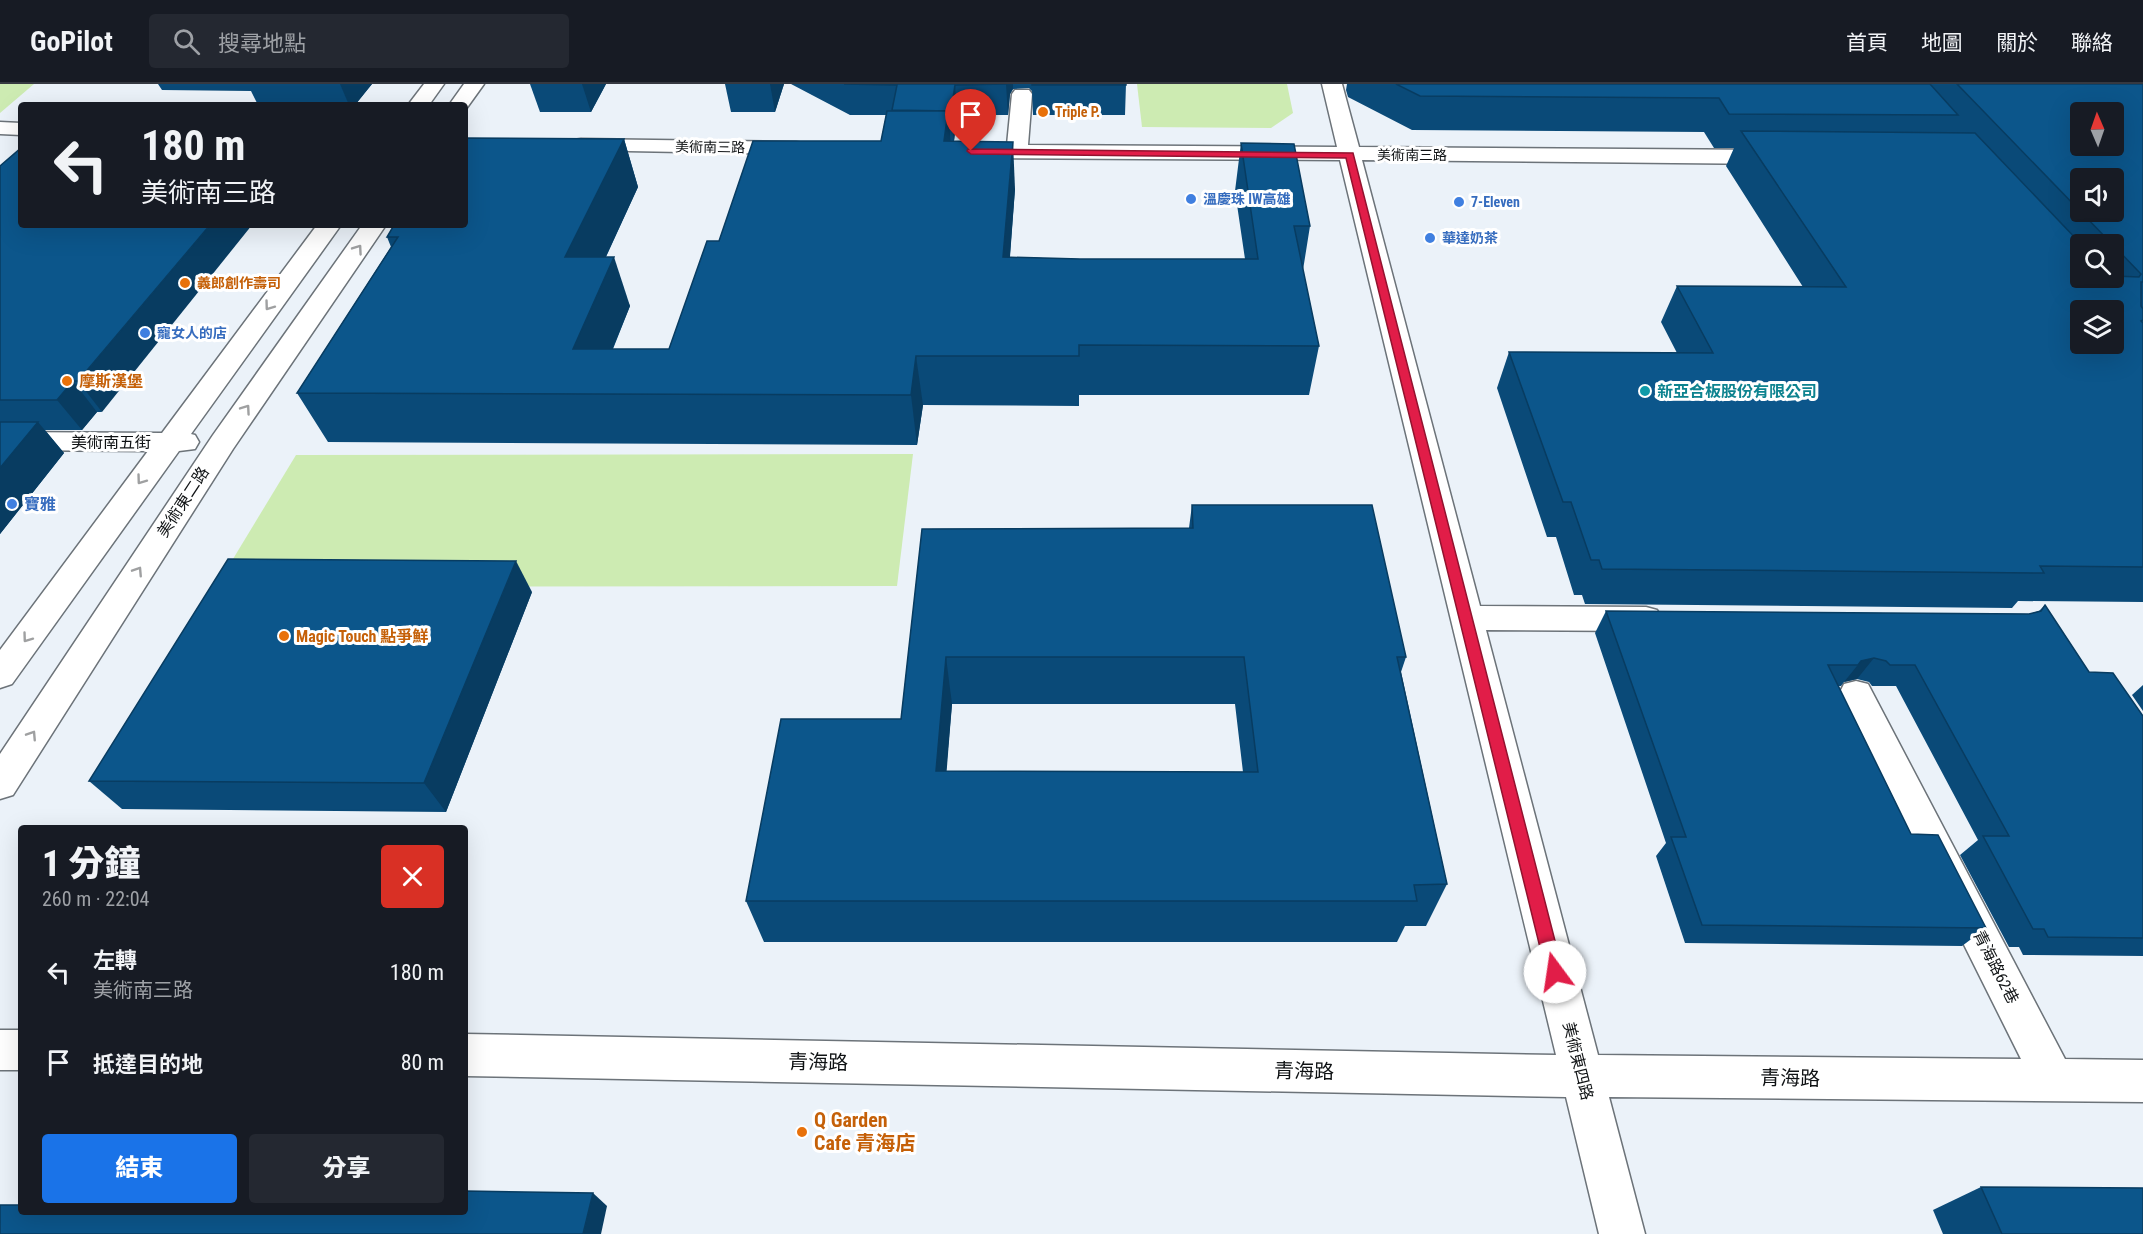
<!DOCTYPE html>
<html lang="zh-TW">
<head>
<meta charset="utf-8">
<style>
	:root { --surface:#171b24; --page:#242831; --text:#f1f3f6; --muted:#9ea1a6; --line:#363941; --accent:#1a73e8 }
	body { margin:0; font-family:"Roboto Condensed","Noto Sans TC",sans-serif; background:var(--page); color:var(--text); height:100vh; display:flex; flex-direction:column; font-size:22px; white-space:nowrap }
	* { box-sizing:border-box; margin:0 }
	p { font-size:20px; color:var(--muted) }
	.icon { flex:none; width:33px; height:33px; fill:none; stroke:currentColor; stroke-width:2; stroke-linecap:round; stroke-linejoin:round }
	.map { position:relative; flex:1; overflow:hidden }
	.sheet { position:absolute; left:18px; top:741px; width:450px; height:390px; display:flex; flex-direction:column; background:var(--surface); border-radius:6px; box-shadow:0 6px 24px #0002 }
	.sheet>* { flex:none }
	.hud { position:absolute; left:18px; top:18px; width:450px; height:126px; border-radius:6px; box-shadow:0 6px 24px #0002; background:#171b24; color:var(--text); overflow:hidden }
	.needle { width:39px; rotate:358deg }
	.controls { position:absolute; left:2070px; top:18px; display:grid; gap:12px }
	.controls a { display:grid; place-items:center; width:54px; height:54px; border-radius:6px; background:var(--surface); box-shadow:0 6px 24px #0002; font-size:30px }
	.pin { position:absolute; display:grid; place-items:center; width:51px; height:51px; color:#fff; margin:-62px -26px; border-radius:50% 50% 50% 0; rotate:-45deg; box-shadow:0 0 6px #0007 }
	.pin .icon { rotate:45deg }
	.me { position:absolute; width:66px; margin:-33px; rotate:346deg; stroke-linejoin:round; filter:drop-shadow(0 0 4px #0008) }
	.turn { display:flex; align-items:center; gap:21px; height:126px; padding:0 24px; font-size:27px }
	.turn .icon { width:78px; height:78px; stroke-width:2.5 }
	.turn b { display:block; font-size:42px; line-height:51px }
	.round { display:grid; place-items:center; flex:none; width:63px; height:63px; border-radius:6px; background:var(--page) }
	.headline { display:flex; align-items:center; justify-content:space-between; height:102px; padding:0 24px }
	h1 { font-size:36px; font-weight:800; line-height:45px }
	.button { display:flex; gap:12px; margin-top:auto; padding:12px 24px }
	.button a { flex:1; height:69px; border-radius:6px; background:var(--accent); color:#fff; font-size:24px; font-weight:800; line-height:69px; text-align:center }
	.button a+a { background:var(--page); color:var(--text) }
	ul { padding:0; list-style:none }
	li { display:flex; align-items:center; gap:18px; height:90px; padding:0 24px }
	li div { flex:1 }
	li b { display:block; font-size:22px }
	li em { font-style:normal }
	header { display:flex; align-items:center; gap:36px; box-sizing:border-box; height:84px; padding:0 30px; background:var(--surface); border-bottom:2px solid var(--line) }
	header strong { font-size:28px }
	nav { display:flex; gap:33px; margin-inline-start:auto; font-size:21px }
	.search { width:420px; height:54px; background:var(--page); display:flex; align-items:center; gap:15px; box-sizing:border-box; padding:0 21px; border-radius:6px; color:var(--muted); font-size:22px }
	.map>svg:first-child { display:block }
	.green { fill:#cdebb2 }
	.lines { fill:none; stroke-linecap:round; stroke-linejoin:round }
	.minor-casing { stroke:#6c7379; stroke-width:3 }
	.minor { fill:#fff; fill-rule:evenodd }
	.wall { fill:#0a4a78; fill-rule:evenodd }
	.shaded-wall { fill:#083c61 }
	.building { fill:#0c568b; stroke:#083c61; stroke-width:1.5; fill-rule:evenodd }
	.oneway { stroke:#9fa0a1 }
	.route { fill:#e11d48; stroke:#92132f; stroke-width:1.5 }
	.food-dot { fill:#e8710a; stroke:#fff; stroke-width:2 }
	.shop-dot { fill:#3f7fe0; stroke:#fff; stroke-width:2 }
	.culture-dot { fill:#0f9aa8; stroke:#fff; stroke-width:2 }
	.labels { text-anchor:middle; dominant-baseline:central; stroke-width:6; stroke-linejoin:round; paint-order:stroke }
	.far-food-label { font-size:14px; font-weight:bold; fill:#c56008; stroke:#fff; text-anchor:start }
	.far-street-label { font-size:14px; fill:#0f1214; stroke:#fff }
	.far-shop-label { font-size:14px; font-weight:bold; fill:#366cbe; stroke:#fff; text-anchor:start }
	.food-label { font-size:16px; font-weight:bold; fill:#c56008; stroke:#fff; text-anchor:start }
	.culture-label { font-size:16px; font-weight:bold; fill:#0d838f; stroke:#fff; text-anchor:start }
	.street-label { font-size:16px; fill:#0f1214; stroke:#fff }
	.shop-label { font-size:16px; font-weight:bold; fill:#366cbe; stroke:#fff; text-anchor:start }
	.near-street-label { font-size:20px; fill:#0f1214; stroke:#fff }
	.near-food-label { font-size:20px; font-weight:bold; fill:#c56008; stroke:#fff; text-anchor:start }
</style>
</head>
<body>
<header>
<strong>GoPilot</strong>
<div class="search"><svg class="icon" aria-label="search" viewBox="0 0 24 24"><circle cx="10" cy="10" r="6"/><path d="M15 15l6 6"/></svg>搜尋地點</div>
<nav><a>首頁</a><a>地圖</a><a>關於</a><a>聯絡</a></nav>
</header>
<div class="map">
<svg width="2143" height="1150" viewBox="0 0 2143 1150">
	<rect width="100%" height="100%" fill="#ebf2f9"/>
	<g class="green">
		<path d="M 0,0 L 34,0 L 0,29 Z"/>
		<path d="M 1137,0 L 1287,0 L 1293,29 L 1271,44 L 1142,43 Z"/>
		<path d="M 913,370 L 897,502 L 216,503 L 296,371 Z"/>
	</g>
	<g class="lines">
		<defs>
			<g id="minor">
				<path d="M 424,0 L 444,0 L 429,21 L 408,21 Z"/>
				<path d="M 464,0 L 484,0 L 466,25 L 465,21 L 449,21 Z"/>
				<path d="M 1322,0 L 1342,0 L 1359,63 L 1774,66 L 1782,68 L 1785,73 L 1782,78 L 1774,80 L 1362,76 L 1480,522 L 1646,523 L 1657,526 L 1662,535 L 1657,544 L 1646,547 L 1486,546 L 1598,971 L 2021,975 L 1839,610 L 1844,600 L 1856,597 L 1868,600 L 2065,975 L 2143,976 L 2143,1018 L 1609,1013 L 1645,1150 L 1599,1150 L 1566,1013 L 465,992 L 465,950 L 1556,971 L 1340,76 L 968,74 L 960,72 L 957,67 L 960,62 L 1007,61 L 1012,10 L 1015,6 L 1029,6 L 1032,10 L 1028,61 L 1337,63 Z"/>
				<path d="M 0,38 L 21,39 L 21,51 L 0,50 Z"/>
				<path d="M 581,55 L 796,58 L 804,59 L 807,64 L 804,69 L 796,70 L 573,66 L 570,61 L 573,56 Z"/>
				<path d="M 317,141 L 341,141 L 191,350 L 195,351 L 199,358 L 195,365 L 179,367 L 12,600 L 0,604 L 0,566 L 148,367 L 0,366 L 0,348 L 162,349 Z"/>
				<path d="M 362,141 L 386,141 L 233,365 L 13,711 L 0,715 L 0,670 L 213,351 Z"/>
				<rect x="0" y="946" width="21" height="40"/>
			</g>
		</defs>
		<use href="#minor" class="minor-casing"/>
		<use href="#minor" class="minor"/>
	</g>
	<g class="wall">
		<path d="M 158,0 L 372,0 L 355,21 L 258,21 L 251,7 L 162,6 Z"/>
		<path d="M 530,0 L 606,0 L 591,28 L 540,28 Z"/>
		<path d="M 725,0 L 784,0 L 775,28 L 731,28 Z"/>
		<path d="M 791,0 L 1126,0 L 1125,31 L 1033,31 L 1032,7 L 1029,4 L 1013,5 L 1010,10 L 1008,31 L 957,31 L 954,57 L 1015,105 L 1010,173 L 1080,175 L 1245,175 L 1235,107 L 1241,59 L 1310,142 L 1303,186 L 1319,262 L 1309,311 L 1079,311 L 1079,322 L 923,321 L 917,361 L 328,358 L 297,309 L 391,163 L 387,153 L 624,55 L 638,103 L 606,173 L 630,222 L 613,265 L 669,265 L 719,157 L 881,57 L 886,31 L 850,31 Z"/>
		<path d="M 1347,0 L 2143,0 L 2143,518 L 2018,517 L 2012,524 L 1585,520 L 1582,511 L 1574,511 L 1556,453 L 1547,453 L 1497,304 L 1509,268 L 1677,269 L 1661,238 L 1677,202 L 1803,203 L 1726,82 L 1734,64 L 1714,64 L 1704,48 L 1412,46 L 1348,13 L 1346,6 ZM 2080,160 L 2114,160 L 2114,194 Z"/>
		<path d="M 0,82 L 102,328 L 97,328 L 82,346 L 45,346 L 64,369 L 0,450 Z"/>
		<path d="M 1192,421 L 1406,573 L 1401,588 L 1447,800 L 1426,842 L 1405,842 L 1397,858 L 764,858 L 746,817 L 901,635 L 922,445 L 1189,444 ZM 952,620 L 1235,620 L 1243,688 L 946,687 Z"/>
		<path d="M 532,508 L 446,728 L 122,725 L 89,697 Z"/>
		<path d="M 2045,521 L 2089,588 L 2143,632 L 2143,872 L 2023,871 L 2019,863 L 2009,863 L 1960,771 L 1978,756 L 1896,602 L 1872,602 L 1869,598 L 1857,595 L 1844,598 L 1841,602 L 1838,602 L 1911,750 L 1986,844 L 1962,862 L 1685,859 L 1656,772 L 1666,759 L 1595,549 L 1606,527 L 2029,530 L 2039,527 Z"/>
		<path d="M 2143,601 L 2143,627 L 2132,611 Z"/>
		<path d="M 1981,1103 L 2143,1150 L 1943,1150 L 1933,1126 Z"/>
	</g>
	<g class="shaded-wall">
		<path d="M 340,0 L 372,0 L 355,21 L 349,21 Z"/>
		<path d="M 582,0 L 606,0 L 591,28 Z"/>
		<path d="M 770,0 L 784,0 L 775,28 Z"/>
		<path d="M 1006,0 L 1013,0 L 1013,5 L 1010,10 L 1008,31 Z"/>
		<path d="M 955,1 L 957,31 L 954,57 L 951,27 Z"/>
		<path d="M 948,27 L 952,74 L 944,57 Z"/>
		<path d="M 624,55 L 638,103 L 583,222 L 565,173 Z"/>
		<path d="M 1013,58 L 1015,105 L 1006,222 L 1003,173 Z"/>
		<path d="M 210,141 L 252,141 L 102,328 L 78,297 Z"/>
		<path d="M 614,173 L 630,222 L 594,310 L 573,265 Z"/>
		<path d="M 916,272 L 923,321 L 917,361 L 911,311 Z"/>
		<path d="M 73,297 L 97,328 L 82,346 L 57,316 Z"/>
		<path d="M 38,338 L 64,369 L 0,450 L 0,384 Z"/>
		<path d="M 516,477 L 532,508 L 446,728 L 424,699 Z"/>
		<path d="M 946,573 L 952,620 L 943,732 L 936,687 Z"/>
		<path d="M 1874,574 L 1857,595 L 1844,598 L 1861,577 Z"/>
		<path d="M 593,1109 L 607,1122 L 601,1150 L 583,1150 Z"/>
	</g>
	<g class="building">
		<path d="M 844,0 L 1006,0 L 955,1 L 951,27 L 892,26 L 897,1 Z"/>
		<rect x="1032" y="0" width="94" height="1"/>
		<path d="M 1396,0 L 1930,0 L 1958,31 L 1729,30 L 1719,14 L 1420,12 Z"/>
		<path d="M 1957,0 L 2143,0 L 2143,198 L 2141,198 L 2141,222 L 2143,225 L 2143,236 L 2141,237 L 2143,239 L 2143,483 L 2040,482 L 2044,489 L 1602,485 L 1599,476 L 1591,476 L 1571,418 L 1563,418 L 1509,268 L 1713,269 L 1677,202 L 1846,203 L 1741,47 L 1975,49 L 2081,160 L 2080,160 L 2080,194 L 2114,194 L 2114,192 L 2139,193 L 2141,190 L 2114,162 L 2114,160 L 2112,160 ZM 2080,28 L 2114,28 L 2114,62 L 2080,62 ZM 2080,94 L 2114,94 L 2114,128 L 2080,128 ZM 2080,226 L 2114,226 L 2114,260 L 2080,260 Z"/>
		<path d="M 887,27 L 948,27 L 944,57 L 1013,58 L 1003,173 L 1080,175 L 1258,175 L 1241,59 L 1294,60 L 1310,142 L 1294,142 L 1319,262 L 1079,261 L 1079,272 L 916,272 L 911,311 L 297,309 L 398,153 L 387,153 L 394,141 L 465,141 L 465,54 L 624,55 L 565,173 L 614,173 L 573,265 L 669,265 L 707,157 L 719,157 L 753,57 L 881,57 Z"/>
		<path d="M 21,64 L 21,141 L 210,141 L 78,297 L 73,297 L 57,316 L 0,316 L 0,82 Z"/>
		<path d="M 0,338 L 38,338 L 0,384 Z"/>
		<path d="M 1192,421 L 1372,421 L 1406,573 L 1397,573 L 1447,800 L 1414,801 L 1417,817 L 746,817 L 781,635 L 901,635 L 922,445 L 1193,444 ZM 946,573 L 1244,573 L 1258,688 L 936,687 Z"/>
		<path d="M 228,475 L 516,477 L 424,699 L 89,697 Z"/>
		<path d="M 2045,521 L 2089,588 L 2113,589 L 2143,632 L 2143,854 L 2048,853 L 2044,845 L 2033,845 L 1983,752 L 2009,752 L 1915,581 L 1890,581 L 1886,577 L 1874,574 L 1861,577 L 1858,581 L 1828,581 L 1911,750 L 1938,751 L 1986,844 L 1702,841 L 1671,753 L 1686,753 L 1606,527 L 2029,530 L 2041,527 Z"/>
		<path d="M 1981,1103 L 2143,1104 L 2143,1150 L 2002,1150 Z"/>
		<path d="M 465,1107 L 593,1109 L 583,1150 L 0,1150 L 0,1121 L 21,1121 L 21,1128 L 465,1128 Z"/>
	</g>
	<defs><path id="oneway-chevron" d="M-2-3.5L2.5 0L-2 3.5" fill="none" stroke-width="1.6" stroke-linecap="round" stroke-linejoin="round" transform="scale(1.5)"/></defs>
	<g class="oneway">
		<use href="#oneway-chevron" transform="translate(358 165) rotate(-55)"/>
		<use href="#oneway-chevron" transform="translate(269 222) rotate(126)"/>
		<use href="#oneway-chevron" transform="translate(246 325) rotate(-55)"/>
		<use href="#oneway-chevron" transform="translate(141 396) rotate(126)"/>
		<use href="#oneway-chevron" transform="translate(138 487) rotate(-57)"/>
		<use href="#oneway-chevron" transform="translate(27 554) rotate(126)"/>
		<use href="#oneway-chevron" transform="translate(32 651) rotate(-57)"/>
	</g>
	<path class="route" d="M 968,65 L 1353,69 L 1563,888 L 1561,893 L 1555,895 L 1549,893 L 1546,888 L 1346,74 L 971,70 L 967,67 Z"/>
	<g class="food-dot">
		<circle cx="1043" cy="28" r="6"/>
		<circle cx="185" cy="199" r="6"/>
		<circle cx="67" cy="297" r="6"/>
		<circle cx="284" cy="552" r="6"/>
		<circle cx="802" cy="1048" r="6"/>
	</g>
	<g class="shop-dot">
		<circle cx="1191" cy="115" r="6"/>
		<circle cx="1459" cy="118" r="6"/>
		<circle cx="1430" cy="154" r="6"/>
		<circle cx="145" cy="249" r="6"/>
		<circle cx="12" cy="420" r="6"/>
	</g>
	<circle class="culture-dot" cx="1645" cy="307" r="6"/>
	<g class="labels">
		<g class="far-food-label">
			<text x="1055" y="28">Triple P.</text>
			<text x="197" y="199">義郎創作壽司</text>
		</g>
		<g class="far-street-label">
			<text transform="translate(710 63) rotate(1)">美術南三路</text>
			<text x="1412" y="71">美術南三路</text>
		</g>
		<g class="far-shop-label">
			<text x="1203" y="115">溫慶珠 IW高雄</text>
			<text x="1471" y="118">7-Eleven</text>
			<text x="1442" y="154">華達奶茶</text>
			<text x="157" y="249">寵女人的店</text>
		</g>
		<g class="food-label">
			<text x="79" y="297">摩斯漢堡</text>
			<text x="296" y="552">Magic Touch 點爭鮮</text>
		</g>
		<g class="culture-label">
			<text x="1657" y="307">新亞合板股份有限公司</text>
		</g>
		<g class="street-label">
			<text x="111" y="358">美術南五街</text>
			<text transform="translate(183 418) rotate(-57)">美術東二路</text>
			<text transform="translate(1996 883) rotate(63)">青海路62巷</text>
			<text transform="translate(1578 977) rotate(76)">美術東四路</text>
		</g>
		<g class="shop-label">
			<text x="24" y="420">寶雅</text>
		</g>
		<g class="near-street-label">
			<text transform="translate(818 978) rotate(1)">青海路</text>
			<text transform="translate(1304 987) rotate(1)">青海路</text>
			<text transform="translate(1790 994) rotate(1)">青海路</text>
		</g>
		<g class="near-food-label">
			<text x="814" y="1036">Q Garden<tspan x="814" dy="23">Cafe 青海店</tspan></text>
		</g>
	</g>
</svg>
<div class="controls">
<a><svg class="needle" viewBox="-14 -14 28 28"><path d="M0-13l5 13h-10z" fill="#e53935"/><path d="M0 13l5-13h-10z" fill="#9ea1a6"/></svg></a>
<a><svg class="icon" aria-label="sound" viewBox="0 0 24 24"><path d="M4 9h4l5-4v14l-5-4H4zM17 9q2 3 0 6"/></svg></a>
<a><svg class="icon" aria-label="search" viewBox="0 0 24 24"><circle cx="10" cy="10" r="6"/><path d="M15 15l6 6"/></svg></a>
<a><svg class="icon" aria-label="layers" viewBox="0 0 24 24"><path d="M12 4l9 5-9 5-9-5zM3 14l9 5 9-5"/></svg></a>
</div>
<div class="pin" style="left:971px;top:67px;background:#d93025"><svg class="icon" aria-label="arrive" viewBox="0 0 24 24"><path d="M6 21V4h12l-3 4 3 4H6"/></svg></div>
<svg class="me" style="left:1555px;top:888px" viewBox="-20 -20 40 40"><circle r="19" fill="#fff"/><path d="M0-13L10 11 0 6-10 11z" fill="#e11d48"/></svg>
<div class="hud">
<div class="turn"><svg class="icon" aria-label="left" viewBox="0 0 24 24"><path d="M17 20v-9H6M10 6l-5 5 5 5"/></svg><div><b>180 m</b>美術南三路</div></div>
</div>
<section class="sheet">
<div class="headline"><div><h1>1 分鐘</h1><p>260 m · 22:04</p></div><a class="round" style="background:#d93025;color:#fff"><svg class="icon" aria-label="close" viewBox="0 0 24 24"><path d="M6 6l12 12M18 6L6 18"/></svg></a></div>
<ul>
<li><svg class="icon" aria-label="left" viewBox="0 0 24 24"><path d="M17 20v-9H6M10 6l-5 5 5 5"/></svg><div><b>左轉</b><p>美術南三路</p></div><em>180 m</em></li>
<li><svg class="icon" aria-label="arrive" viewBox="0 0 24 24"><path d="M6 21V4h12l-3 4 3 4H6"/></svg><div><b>抵達目的地</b></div><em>80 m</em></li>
</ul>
<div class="button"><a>結束</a><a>分享</a></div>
</section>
</div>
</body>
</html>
